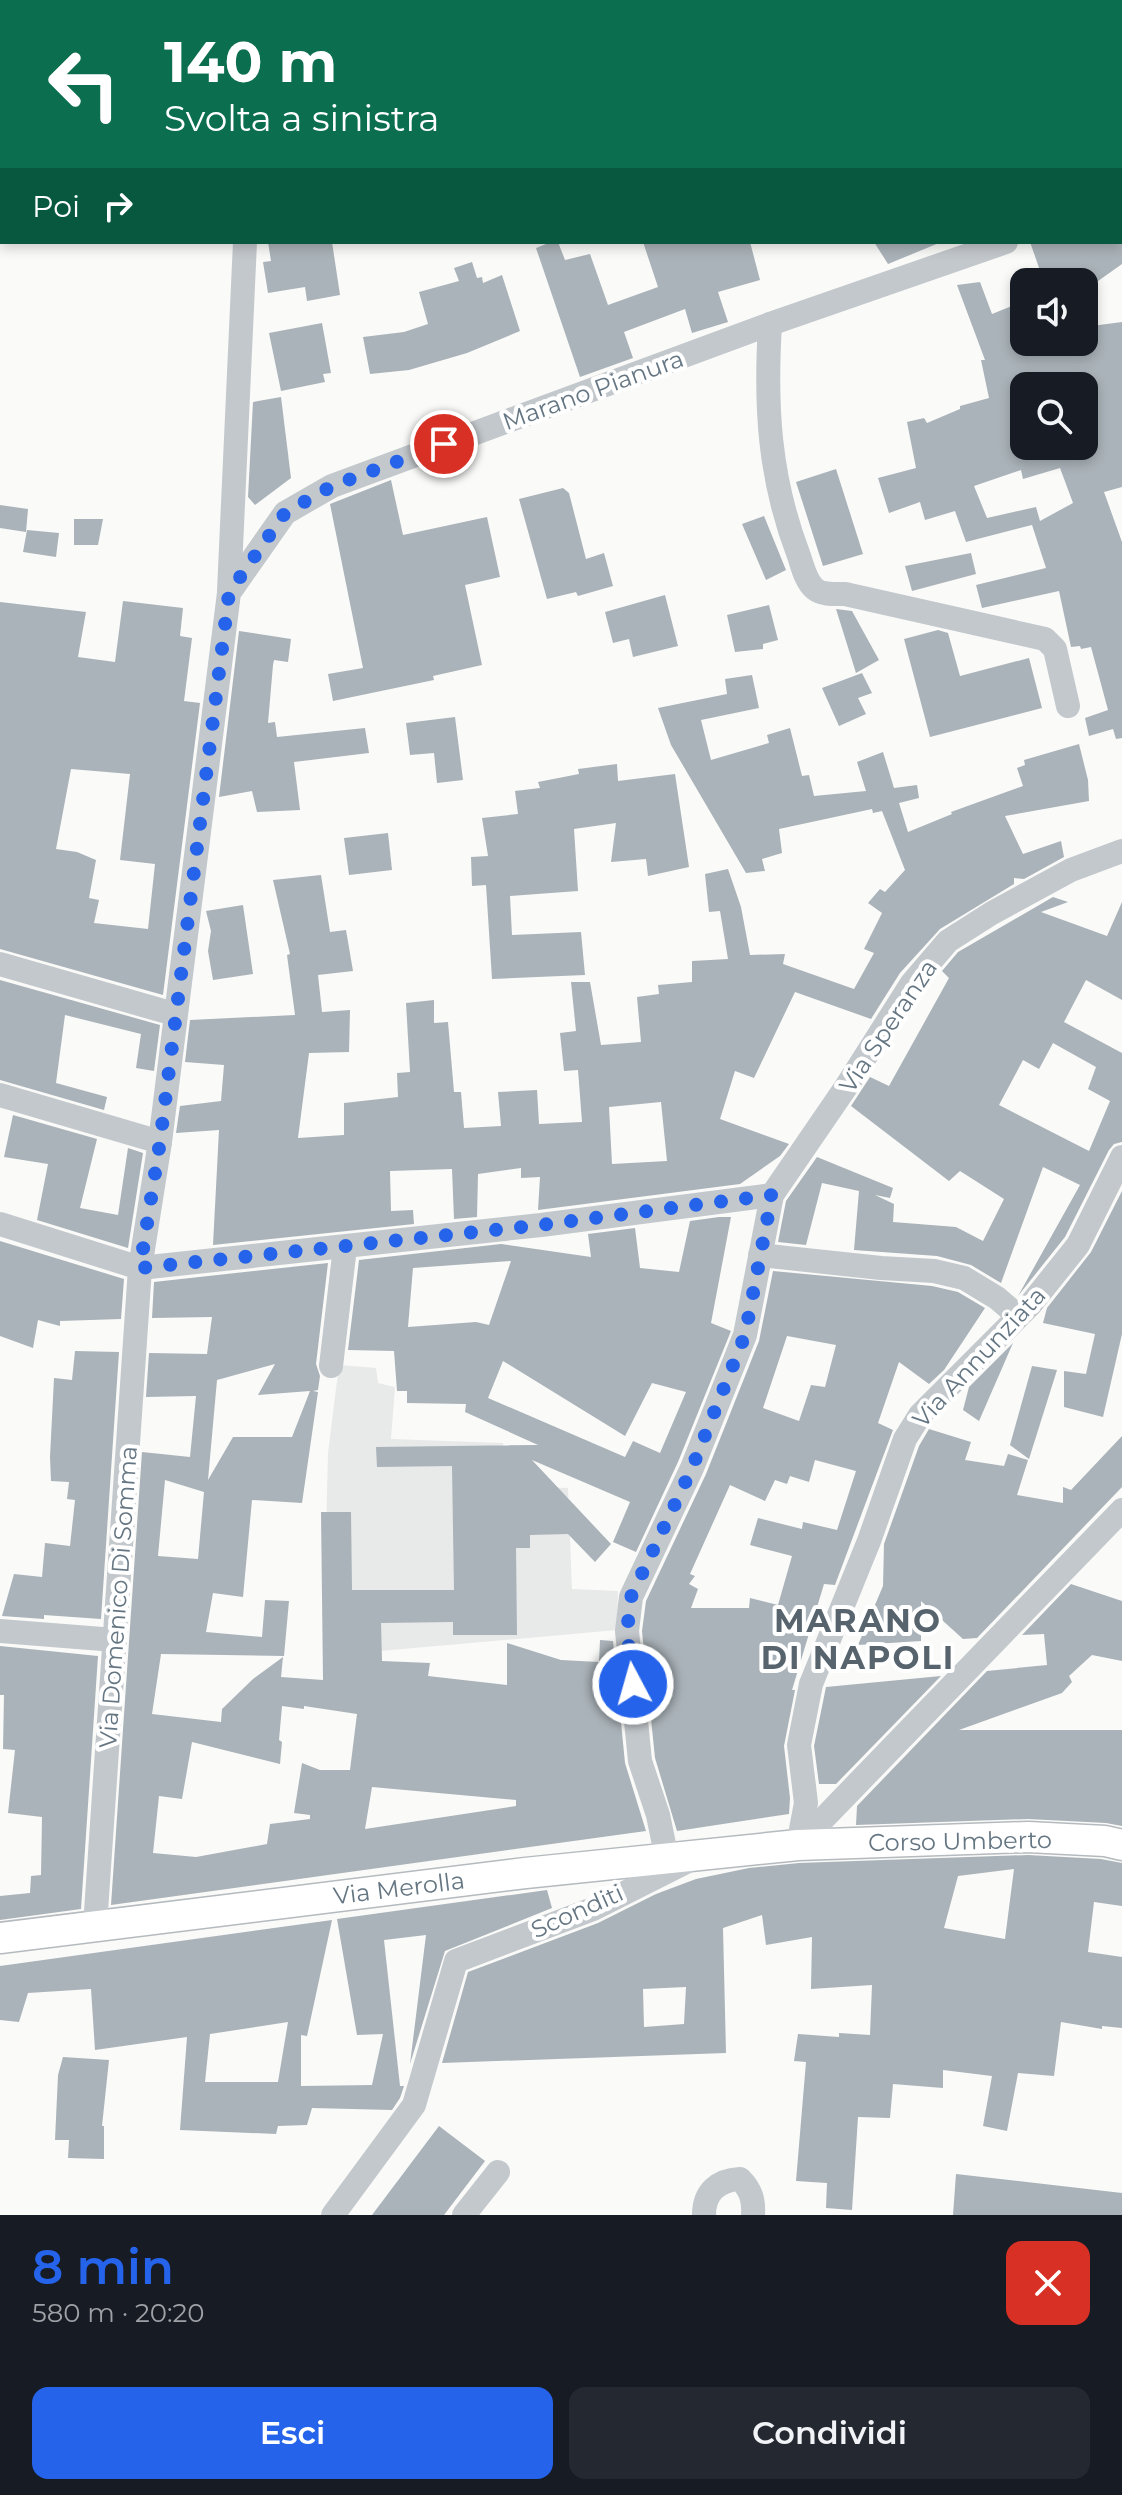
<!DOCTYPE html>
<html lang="it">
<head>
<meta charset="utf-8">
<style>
	:root { --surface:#171b24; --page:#242831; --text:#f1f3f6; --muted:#9ea1a6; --accent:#2563eb }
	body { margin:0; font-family:Montserrat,sans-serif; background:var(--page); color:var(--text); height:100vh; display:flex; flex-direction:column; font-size:30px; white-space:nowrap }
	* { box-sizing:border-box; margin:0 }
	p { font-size:26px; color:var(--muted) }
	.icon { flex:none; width:44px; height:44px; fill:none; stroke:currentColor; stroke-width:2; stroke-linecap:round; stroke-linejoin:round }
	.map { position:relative; height:2215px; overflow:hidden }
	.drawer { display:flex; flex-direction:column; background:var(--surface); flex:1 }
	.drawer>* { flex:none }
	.hud { position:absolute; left:0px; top:0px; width:1122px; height:244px; box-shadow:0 4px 12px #0003; background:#0b6e4f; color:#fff; overflow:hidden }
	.controls { position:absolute; left:1010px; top:268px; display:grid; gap:16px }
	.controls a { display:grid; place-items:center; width:88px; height:88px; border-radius:16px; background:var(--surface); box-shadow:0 4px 12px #0003; font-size:40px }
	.pin { position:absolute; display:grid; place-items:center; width:68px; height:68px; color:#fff; margin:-34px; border:4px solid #fff; border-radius:50%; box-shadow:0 2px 8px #0007 }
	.me { position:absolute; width:88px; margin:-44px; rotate:354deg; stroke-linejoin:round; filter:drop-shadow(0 0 6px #0008) }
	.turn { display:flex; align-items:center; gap:28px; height:168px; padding:0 32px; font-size:36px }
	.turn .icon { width:104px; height:104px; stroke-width:2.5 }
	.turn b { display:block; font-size:56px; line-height:68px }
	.then { display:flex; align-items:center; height:76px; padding:0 32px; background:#0003; gap:16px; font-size:30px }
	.round { display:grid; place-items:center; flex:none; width:84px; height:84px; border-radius:16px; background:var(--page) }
	.overview { display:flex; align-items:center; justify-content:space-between; height:136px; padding:0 32px }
	h1 { font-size:48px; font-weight:600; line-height:60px; color:var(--accent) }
	.primary-button { display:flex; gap:16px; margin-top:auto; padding:16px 32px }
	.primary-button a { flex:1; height:92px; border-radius:16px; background:var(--accent); color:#fff; font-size:32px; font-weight:600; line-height:92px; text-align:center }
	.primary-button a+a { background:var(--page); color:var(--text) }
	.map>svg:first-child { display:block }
	.built { fill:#e8e9e9 }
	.building { fill:#aab3b9; fill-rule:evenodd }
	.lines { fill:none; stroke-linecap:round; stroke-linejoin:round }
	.major-casing { stroke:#b5babe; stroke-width:33 }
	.minor { stroke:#c3c8cc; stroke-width:24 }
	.major { stroke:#fff; stroke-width:30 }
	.route { stroke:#2563eb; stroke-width:14; stroke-dasharray:0 25.2 }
	.labels { text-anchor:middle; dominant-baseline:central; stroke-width:8; stroke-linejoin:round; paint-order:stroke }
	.street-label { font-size:24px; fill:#657683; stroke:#fff }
	.district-label { font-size:32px; font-weight:bold; letter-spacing:2px; fill:#57646e; stroke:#fff }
</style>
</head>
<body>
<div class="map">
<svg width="1122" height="2215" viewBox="0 0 1122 2215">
	<rect width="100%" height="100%" fill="#fafaf8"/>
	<path class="built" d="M 339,1365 L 376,1368 L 378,1383 L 395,1387 L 391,1439 L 503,1443 L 508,1486 L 568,1488 L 572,1589 L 618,1591 L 617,1630 L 323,1656 L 328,1453 Z"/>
	<g class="building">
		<path d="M 268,242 L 332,242 L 340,295 L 307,301 L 305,287 L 268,293 L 263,262 L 271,261 Z"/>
		<path d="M 551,242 L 558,242 L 565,260 L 590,254 L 608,305 L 658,287 L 643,242 L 750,242 L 760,280 L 718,292 L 728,322 L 692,333 L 685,309 L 624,332 L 633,358 L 580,377 L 536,248 Z"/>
		<path d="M 874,242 L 939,242 L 939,243 L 888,264 Z"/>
		<path d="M 1030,242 L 1122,242 L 1122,264 L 1084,291 L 1084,282 L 1044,282 Z"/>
		<path d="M 472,262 L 477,278 L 482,277 L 483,283 L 502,275 L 520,331 L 467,353 L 409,370 L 370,374 L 363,337 L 404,332 L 428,324 L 419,292 L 459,281 L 454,268 Z"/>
		<path d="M 980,282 L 992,314 L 1024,301 L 1024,342 L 1084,342 L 1084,327 L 1122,322 L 1122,487 L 1104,492 L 1122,542 L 1122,738 L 1116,739 L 1113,729 L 1089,736 L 1085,718 L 1108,710 L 1091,647 L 1081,649 L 1080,646 L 1071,647 L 1059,591 L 982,608 L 976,585 L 1046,568 L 1032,525 L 966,542 L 955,511 L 925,520 L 920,502 L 889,513 L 878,478 L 916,468 L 907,422 L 924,418 L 927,423 L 960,409 L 960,406 L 989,398 L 981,360 L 985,360 L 957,285 ZM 1024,386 L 1084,386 L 1084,446 L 1024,446 ZM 1060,468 L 1073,503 L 1040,521 L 1036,507 L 987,518 L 974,486 L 1021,470 L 1023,479 Z"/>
		<path d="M 322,323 L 331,373 L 323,374 L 325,382 L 281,391 L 269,333 Z"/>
		<path d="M 281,397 L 291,478 L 255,505 L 248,497 L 253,402 Z"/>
		<path d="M 836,469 L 863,554 L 823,566 L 796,482 Z"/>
		<path d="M 391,480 L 403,535 L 487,517 L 500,577 L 465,585 L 482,665 L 433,676 L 434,680 L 333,701 L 328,674 L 363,668 L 330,504 Z"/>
		<path d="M 563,488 L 569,493 L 586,559 L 604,553 L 613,586 L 578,596 L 576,592 L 547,599 L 519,499 Z"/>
		<path d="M 0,505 L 28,509 L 26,532 L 0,528 Z"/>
		<path d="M 764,516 L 786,570 L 766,580 L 742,524 Z"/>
		<path d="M 74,519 L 103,519 L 98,545 L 74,545 Z"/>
		<path d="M 27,530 L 59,533 L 56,557 L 23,552 Z"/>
		<path d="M 971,553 L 976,574 L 912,591 L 905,566 Z"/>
		<path d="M 665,595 L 678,646 L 633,657 L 629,639 L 613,643 L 605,612 Z"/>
		<path d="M 123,601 L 183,608 L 180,636 L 192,638 L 184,701 L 200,703 L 163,995 L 0,949 L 0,602 L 86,612 L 78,657 L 115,662 ZM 71,769 L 130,774 L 120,860 L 155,864 L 148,929 L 94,923 L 99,900 L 89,898 L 96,860 L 77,852 L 56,849 Z"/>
		<path d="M 769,605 L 778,640 L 763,644 L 763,649 L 735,652 L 727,615 Z"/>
		<path d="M 836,609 L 852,611 L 879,660 L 856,673 Z"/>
		<path d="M 938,630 L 948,633 L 960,676 L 1029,658 L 1042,708 L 930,737 L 904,639 Z"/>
		<path d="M 239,631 L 291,639 L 288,662 L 274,660 L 273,665 L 268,723 L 275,722 L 277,737 L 365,728 L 369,753 L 294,762 L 300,810 L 257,812 L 252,791 L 219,797 Z"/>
		<path d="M 862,673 L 872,693 L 858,698 L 866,714 L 839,726 L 822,688 Z"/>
		<path d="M 752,675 L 759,708 L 701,720 L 711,760 L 769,743 L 767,735 L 790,728 L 802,776 L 809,775 L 814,796 L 866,791 L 857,762 L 883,752 L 894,788 L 917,785 L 919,798 L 899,803 L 908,832 L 952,814 L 951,812 L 1023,786 L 1017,768 L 1025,765 L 1024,760 L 1079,744 L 1088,780 L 1089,801 L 1005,816 L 1023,854 L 1061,841 L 1064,857 L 1024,879 L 1014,878 L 1014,884 L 940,929 L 900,973 L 871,1019 L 795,992 L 754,1078 L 735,1071 L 720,1119 L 789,1144 L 780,1156 L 740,1184 L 538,1210 L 540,1177 L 521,1178 L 521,1168 L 478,1174 L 477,1217 L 454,1219 L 452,1169 L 390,1171 L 391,1211 L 413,1210 L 414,1224 L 213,1245 L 219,1130 L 176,1133 L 180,1106 L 221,1101 L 224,1065 L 185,1062 L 190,1020 L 295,1015 L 287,955 L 290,954 L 273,880 L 321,875 L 330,932 L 346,930 L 353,971 L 318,975 L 322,1012 L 350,1010 L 349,1052 L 309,1053 L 298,1138 L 344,1135 L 344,1103 L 398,1097 L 397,1073 L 410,1072 L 406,1003 L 434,1000 L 434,1023 L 448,1022 L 454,1092 L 461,1092 L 464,1128 L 501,1126 L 498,1092 L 537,1090 L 539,1124 L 582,1122 L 578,1070 L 564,1071 L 560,1033 L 576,1031 L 571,982 L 590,982 L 601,1045 L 641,1042 L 637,997 L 659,994 L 658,985 L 692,982 L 692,961 L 728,959 L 720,911 L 709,912 L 705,874 L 728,869 L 741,907 L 750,955 L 785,954 L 783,964 L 854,989 L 874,953 L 864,949 L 882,913 L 868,903 L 880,889 L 885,892 L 905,870 L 882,811 L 873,813 L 872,809 L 779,829 L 782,853 L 762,859 L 765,871 L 746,873 L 671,745 L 658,708 L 727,694 L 725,679 ZM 661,1102 L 667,1161 L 612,1164 L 609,1107 Z"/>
		<path d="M 455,717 L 463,780 L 437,783 L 434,753 L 410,755 L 406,723 Z"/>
		<path d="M 617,764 L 618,781 L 675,774 L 689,867 L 648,876 L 646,859 L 611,862 L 616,823 L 574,829 L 578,891 L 510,896 L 512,935 L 581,932 L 585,975 L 492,979 L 486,885 L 472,886 L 471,857 L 488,856 L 482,818 L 518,814 L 515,791 L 540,788 L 538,782 L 579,774 L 578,769 Z"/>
		<path d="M 388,833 L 392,870 L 349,875 L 344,838 Z"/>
		<path d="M 1053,897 L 1068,902 L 1041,912 L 1107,936 L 1122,902 L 1122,1000 L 1086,980 L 1064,1022 L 1122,1053 L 1122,1142 L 1114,1144 L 1109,1150 L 1065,1237 L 1018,1296 L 1080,1185 L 1043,1167 L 1001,1283 L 971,1265 L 937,1256 L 854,1250 L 859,1191 L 822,1183 L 806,1245 L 778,1242 L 786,1201 L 817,1157 L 893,1188 L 890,1198 L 875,1195 L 894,1204 L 893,1222 L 956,1227 L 983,1241 L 1004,1199 L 960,1171 L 949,1181 L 851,1106 L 870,1077 L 889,1086 L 949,978 L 942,971 L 958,952 ZM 1053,1043 L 1096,1067 L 1088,1089 L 1110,1101 L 1089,1151 L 999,1105 L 1023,1060 L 1039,1069 Z"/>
		<path d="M 243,905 L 253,974 L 213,980 L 208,951 L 211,931 L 206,911 Z"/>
		<path d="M 0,980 L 160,1025 L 154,1071 L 136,1068 L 141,1034 L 65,1015 L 56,1083 L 107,1097 L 104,1110 L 0,1080 Z"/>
		<path d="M 13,1115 L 97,1139 L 80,1208 L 118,1215 L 128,1148 L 143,1153 L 128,1248 L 37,1220 L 48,1164 L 4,1157 Z"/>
		<path d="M 1122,1191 L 1122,1334 L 1103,1417 L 1064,1407 L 1064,1371 L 1086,1374 L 1095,1334 L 1043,1323 L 1047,1308 L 1091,1252 Z"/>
		<path d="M 719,1217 L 731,1217 L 711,1323 L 731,1331 L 678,1462 L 636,1552 L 613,1542 L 630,1502 L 532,1460 L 611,1544 L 595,1562 L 568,1534 L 530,1535 L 530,1548 L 516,1548 L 517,1635 L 453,1635 L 453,1622 L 381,1623 L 382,1661 L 430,1663 L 428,1676 L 507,1685 L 507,1643 L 561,1660 L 599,1662 L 600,1640 L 613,1641 L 625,1763 L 646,1831 L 111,1905 L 142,1452 L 190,1457 L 196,1396 L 146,1397 L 149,1353 L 207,1354 L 212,1317 L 152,1318 L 154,1282 L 328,1263 L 316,1364 L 320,1376 L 318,1390 L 313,1391 L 318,1392 L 302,1503 L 252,1500 L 243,1597 L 213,1593 L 206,1632 L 262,1637 L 265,1600 L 289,1601 L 284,1656 L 161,1654 L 152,1714 L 221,1722 L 222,1709 L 253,1679 L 283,1657 L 281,1677 L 323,1680 L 321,1512 L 351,1512 L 352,1590 L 454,1590 L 452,1466 L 377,1467 L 376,1447 L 538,1445 L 465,1412 L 466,1404 L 407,1403 L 407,1391 L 397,1391 L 394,1351 L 348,1350 L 359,1260 L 501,1244 L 591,1257 L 588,1234 L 635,1228 L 640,1268 L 679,1272 L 690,1221 ZM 511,1261 L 489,1325 L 476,1322 L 408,1327 L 413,1268 ZM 503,1361 L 625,1436 L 652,1383 L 686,1392 L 660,1453 L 633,1441 L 625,1457 L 488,1398 ZM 275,1364 L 258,1395 L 310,1391 L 292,1437 L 233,1437 L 208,1480 L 217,1380 ZM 165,1480 L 204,1492 L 198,1559 L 158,1556 ZM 282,1706 L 304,1709 L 304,1706 L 357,1714 L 350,1770 L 320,1770 L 302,1763 L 294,1813 L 310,1815 L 310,1819 L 270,1824 L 267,1844 L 196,1857 L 153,1853 L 159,1796 L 182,1799 L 192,1742 L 280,1764 L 282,1742 L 279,1740 ZM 372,1787 L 516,1800 L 516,1806 L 365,1829 Z"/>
		<path d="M 0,1241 L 124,1279 L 121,1319 L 60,1321 L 60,1326 L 38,1320 L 33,1348 L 0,1336 Z"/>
		<path d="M 773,1271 L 932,1286 L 958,1292 L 985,1308 L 944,1370 L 929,1384 L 899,1362 L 878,1423 L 893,1430 L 835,1585 L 824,1584 L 792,1690 L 795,1690 L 784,1746 L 790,1798 L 789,1814 L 677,1831 L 655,1758 L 642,1631 L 646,1601 L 706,1474 L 759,1341 ZM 787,1336 L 836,1345 L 825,1387 L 811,1385 L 799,1421 L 763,1408 ZM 815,1460 L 856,1471 L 837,1530 L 803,1522 L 802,1529 L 758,1518 L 750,1545 L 792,1556 L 778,1605 L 750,1598 L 749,1608 L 691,1608 L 698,1589 L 689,1584 L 695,1576 L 690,1574 L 730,1485 L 765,1501 L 775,1480 L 787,1484 L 790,1476 L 809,1482 Z"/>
		<path d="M 1013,1343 L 979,1421 L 963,1410 L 969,1387 Z"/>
		<path d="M 75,1351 L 119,1352 L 101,1619 L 44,1615 L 44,1619 L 2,1616 L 14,1574 L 42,1577 L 45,1543 L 70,1546 L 75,1500 L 67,1499 L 69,1482 L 51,1481 L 50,1457 L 54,1378 L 72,1380 Z"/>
		<path d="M 1032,1366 L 1057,1370 L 1029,1459 L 1010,1445 Z"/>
		<path d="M 929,1429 L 971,1442 L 965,1460 L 1004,1466 L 1008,1454 L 1028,1460 L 1017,1495 L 1063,1503 L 1063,1487 L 1071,1490 L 1122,1436 L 1122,1487 L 977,1638 L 963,1639 L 921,1601 L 921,1641 L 858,1645 L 883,1586 L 884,1544 L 919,1446 Z"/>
		<path d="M 1071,1584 L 1122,1601 L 1122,1661 L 1092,1655 L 1069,1676 L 1072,1682 L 1062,1693 L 959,1730 L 1122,1730 L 1122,1826 L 1106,1823 L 1028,1819 L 856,1825 L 857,1806 L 987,1671 L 1047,1665 L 1044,1634 L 1022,1635 Z"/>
		<path d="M 0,1646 L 98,1656 L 81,1909 L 0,1920 L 0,1896 L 30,1893 L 31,1876 L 41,1875 L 42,1817 L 8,1813 L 15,1750 L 3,1749 L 4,1695 L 0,1695 Z"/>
		<path d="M 941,1676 L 836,1784 L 819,1784 L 814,1746 L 826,1687 Z"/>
		<path d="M 1028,1855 L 1101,1859 L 1122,1863 L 1122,1906 L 1094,1902 L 1088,1952 L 1122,1957 L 1122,2028 L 1102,2026 L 1102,2029 L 1061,2022 L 1054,2076 L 1018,2073 L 1007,2131 L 983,2126 L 992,2076 L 943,2070 L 943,2088 L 893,2084 L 890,2118 L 858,2117 L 852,2210 L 826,2208 L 827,2183 L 796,2181 L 806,2062 L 794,2061 L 798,2034 L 839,2037 L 839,2033 L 870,2035 L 872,1985 L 811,1989 L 812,1937 L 766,1945 L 762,1915 L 723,1928 L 726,2053 L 442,2063 L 468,1972 L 598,1923 L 656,1894 L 696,1879 L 749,1868 L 799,1863 ZM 1014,1869 L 1005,1939 L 944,1928 L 958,1876 ZM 686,1987 L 684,2024 L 644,2027 L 643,1989 Z"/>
		<path d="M 547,1890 L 552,1908 L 445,1951 L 410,2064 L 426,1935 L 384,1940 L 400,2086 L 404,2086 L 400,2098 L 392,2110 L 312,2108 L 307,2125 L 278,2126 L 276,2134 L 180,2130 L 187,2037 L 95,2050 L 91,1989 L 28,1993 L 19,2022 L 0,2020 L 0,1966 L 332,1920 L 307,2036 L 301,2035 L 301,2086 L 372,2085 L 383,2034 L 357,2035 L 337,1919 ZM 288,2022 L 278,2082 L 205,2082 L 210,2034 Z"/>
		<path d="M 63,2057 L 109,2060 L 102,2126 L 104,2126 L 104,2159 L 68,2158 L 69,2140 L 55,2140 L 58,2075 Z"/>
		<path d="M 439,2126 L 485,2161 L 444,2215 L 372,2215 Z"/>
		<path d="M 956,2174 L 1122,2193 L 1122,2215 L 953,2215 Z"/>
	</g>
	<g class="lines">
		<defs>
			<path id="major" d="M 0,1938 L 525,1873 L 798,1845 L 1028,1837 L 1105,1841 L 1122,1845"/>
		</defs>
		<use href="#major" class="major-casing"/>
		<g class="minor">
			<path d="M 236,0 L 237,2"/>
			<path d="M 1120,209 L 1122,209"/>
			<path d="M 770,324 C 765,407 769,478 799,556 C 802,565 806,582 815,589 C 822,595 835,594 845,594 L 1045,639 L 1055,649 L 1068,706"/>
			<path d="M 229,591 L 245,242"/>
			<path d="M 0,964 L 174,1014"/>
			<path d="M 0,1095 L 160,1142"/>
			<path d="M 0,1224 L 140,1268 L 541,1225 L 772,1195"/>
			<path d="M 760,1255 L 881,1268 L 934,1271 L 964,1278 L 997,1298 L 1018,1316"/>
			<path d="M 331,1366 L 345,1247"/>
			<path d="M 0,1631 L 115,1640"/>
			<path d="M 798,1845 L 806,1803 L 799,1745 L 811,1684 L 869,1541 L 905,1439 L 920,1415 L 1030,1305 L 1078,1245 L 1122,1157"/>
			<path d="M 798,1845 L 1122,1510"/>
			<path d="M 667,1859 L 658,1815 L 640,1761 L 627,1631 L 631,1597 L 692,1468 L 745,1335 L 772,1195 L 846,1087 L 912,983 L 948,941 L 992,913 L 1071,870 L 1122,851"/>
			<path d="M 95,1926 L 140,1268 L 160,1142 L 229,593 L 285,513 L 332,486 L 770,324 L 1006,242"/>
			<path d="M 333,2215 L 414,2105 L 456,1961 L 593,1909 L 686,1862"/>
			<path d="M 464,2215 L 498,2172"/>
			<path d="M 704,2215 C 704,2192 718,2180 740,2179 C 751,2190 754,2200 753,2215"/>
		</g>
		<use href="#major" class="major"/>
	</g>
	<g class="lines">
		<path class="route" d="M 444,444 L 332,486 L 285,513 L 229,593 L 160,1142 L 140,1268 L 541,1225 L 772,1195 L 745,1335 L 692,1468 L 631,1597 L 627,1631 L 633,1684"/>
	</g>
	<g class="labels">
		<g class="street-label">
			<text transform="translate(593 390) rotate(-20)">Marano Pianura</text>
			<text transform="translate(888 1026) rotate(-56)">Via Speranza</text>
			<text transform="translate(979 1357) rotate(-47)">Via Annunziata</text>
			<text transform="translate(118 1597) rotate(-86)">Via Domenico Di Somma</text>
			<text transform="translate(960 1841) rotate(-1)">Corso Umberto</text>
			<text transform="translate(399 1888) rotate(-7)">Via Merolla</text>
			<text transform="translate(577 1911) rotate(-24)">Sconditi</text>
		</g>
		<g class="district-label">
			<text x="858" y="1620">MARANO<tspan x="858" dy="37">DI NAPOLI</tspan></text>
		</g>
	</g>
</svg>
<div class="controls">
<a><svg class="icon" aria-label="sound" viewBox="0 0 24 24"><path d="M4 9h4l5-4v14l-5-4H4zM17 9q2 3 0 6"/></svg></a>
<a><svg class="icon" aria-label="search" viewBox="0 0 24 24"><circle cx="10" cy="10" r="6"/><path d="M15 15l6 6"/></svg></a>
</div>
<div class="pin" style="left:444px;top:444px;background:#d93025"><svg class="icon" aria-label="arrive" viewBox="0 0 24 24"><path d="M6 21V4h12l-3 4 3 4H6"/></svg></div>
<svg class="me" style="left:633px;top:1684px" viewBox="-20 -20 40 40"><circle r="17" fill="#2563eb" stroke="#fff" stroke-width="3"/><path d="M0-11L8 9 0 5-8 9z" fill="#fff"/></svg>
<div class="hud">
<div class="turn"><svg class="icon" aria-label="left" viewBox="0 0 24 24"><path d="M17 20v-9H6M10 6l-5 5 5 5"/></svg><div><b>140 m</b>Svolta a sinistra</div></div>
<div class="then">Poi<svg class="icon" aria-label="right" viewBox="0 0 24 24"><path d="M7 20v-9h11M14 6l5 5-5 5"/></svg></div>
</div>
</div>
<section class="drawer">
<div class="overview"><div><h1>8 min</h1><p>580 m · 20:20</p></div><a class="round" style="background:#d93025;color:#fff"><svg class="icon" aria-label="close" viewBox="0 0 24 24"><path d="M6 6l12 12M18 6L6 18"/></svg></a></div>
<div class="primary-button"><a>Esci</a><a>Condividi</a></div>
</section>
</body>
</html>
